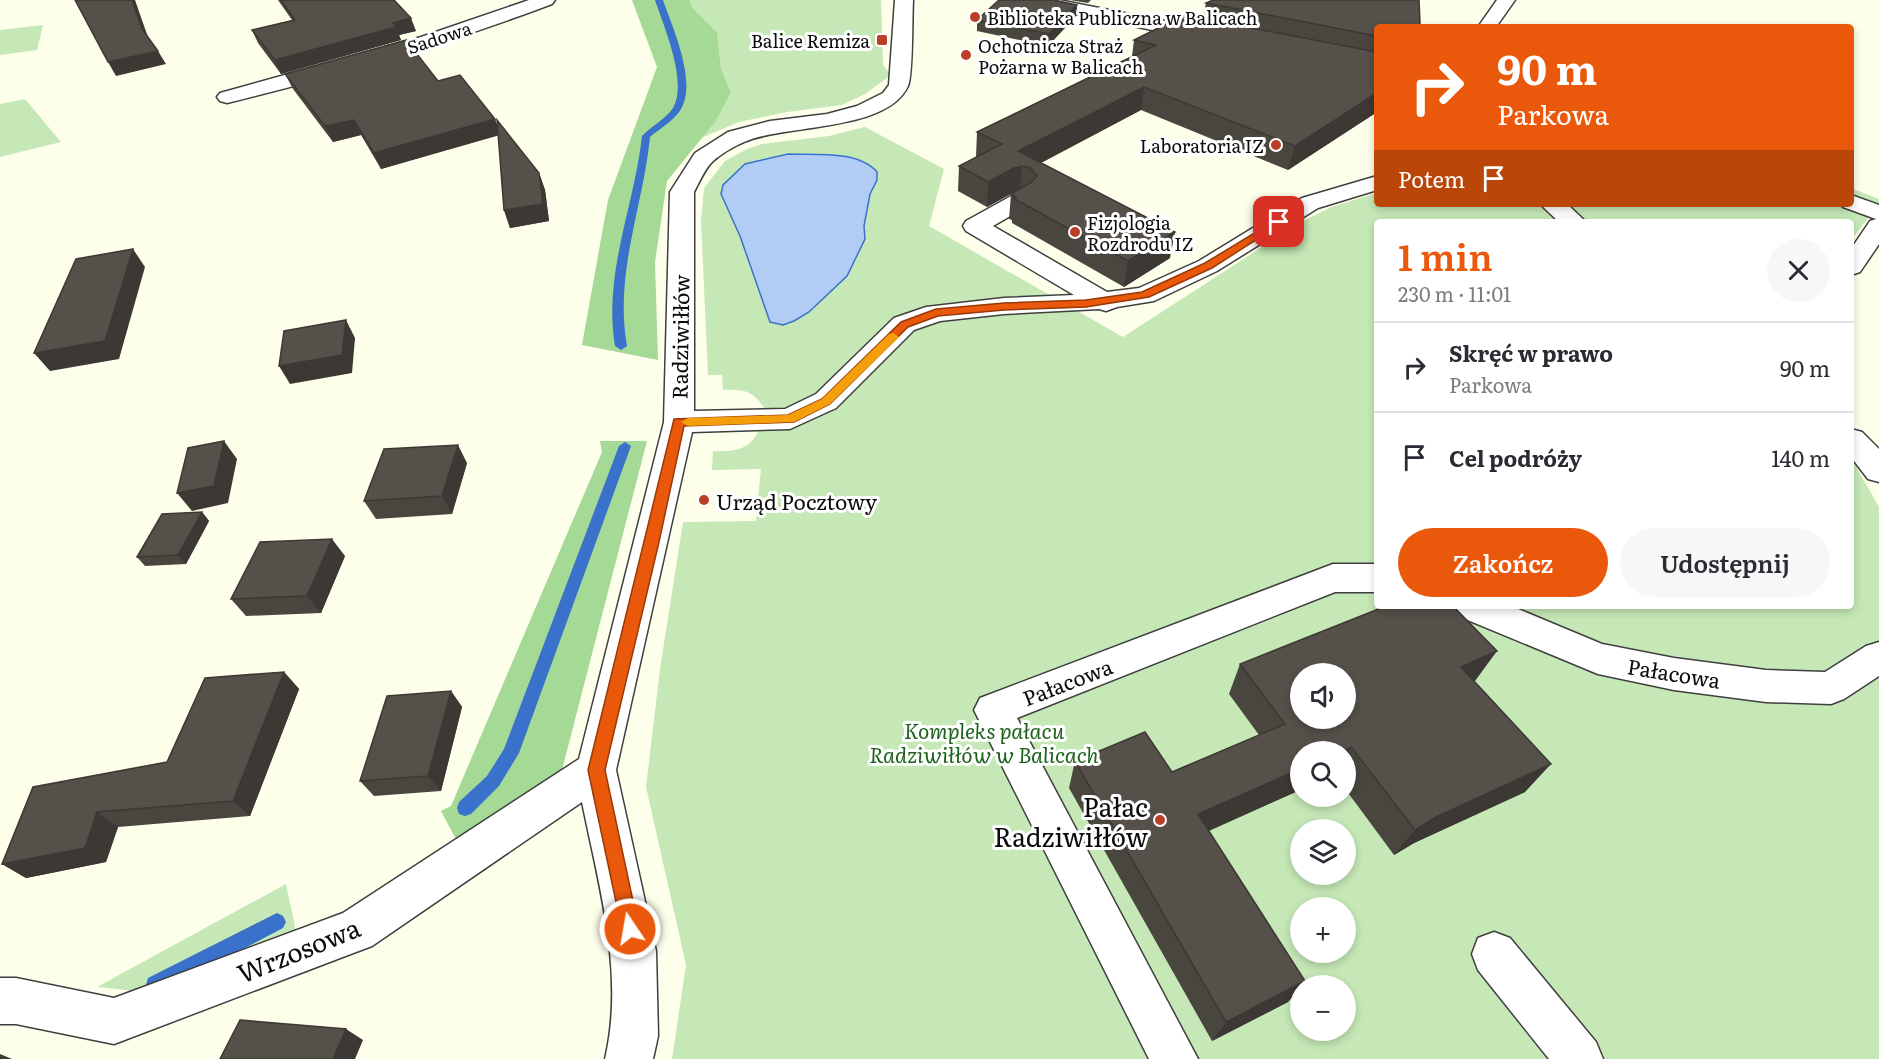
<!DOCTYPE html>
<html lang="pl">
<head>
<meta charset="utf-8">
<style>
	:root { --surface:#fff; --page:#f7f7f7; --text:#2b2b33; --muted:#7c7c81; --line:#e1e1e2; --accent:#ea580c }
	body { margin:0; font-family:Literata,serif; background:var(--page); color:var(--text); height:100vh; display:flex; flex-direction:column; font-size:22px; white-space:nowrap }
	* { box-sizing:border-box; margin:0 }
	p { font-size:20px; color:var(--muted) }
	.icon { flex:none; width:33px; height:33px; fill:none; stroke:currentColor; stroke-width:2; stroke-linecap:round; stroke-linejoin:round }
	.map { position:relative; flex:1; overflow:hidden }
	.panel { position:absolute; left:1374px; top:219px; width:480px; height:390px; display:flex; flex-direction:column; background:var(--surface); border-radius:6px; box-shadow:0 3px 9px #0003 }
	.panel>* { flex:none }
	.hud { position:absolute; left:1374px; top:24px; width:480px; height:183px; border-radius:6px; box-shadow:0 3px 9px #0003; background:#ea580c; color:#fff; overflow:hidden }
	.controls { position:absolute; left:1290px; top:663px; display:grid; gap:12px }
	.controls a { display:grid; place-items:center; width:66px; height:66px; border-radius:50%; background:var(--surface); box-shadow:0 3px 9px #0003; font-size:30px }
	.pin { position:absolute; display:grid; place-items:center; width:51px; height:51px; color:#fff; margin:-26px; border-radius:12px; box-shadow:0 3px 9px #0006 }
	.me { position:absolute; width:66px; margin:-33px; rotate:348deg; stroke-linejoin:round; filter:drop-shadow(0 0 4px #0008) }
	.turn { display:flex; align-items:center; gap:21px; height:126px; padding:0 24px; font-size:27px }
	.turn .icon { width:78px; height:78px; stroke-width:2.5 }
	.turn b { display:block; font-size:42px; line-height:51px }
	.then { display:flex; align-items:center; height:57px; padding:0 24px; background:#0003; gap:12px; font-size:22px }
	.round { display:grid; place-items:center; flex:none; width:63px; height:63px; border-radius:32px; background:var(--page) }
	.summary { display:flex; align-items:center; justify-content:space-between; height:102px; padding:0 24px }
	h1 { font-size:36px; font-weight:600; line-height:45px; color:var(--accent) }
	.action { display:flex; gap:12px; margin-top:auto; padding:12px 24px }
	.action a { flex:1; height:69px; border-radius:36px; background:var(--accent); color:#fff; font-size:24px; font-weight:600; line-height:69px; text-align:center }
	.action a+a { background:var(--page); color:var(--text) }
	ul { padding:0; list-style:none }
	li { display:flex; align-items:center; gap:18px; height:90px; padding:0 24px; border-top:2px solid var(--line) }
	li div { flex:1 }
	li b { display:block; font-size:22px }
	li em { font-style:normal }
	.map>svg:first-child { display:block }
	.green { fill:#c5e8b6; fill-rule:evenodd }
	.forest { fill:#a5d996 }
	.water { fill:#b1cdf5; stroke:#3971cb; stroke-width:1.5 }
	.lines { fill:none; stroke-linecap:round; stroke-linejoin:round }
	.stream { fill:#3971cb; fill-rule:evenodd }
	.minor-casing { stroke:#3f3f3f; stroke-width:3 }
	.minor { fill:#fff; fill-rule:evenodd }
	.wall { fill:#49453f }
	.shaded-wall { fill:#3c3833 }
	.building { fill:#555049; stroke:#3c3833; stroke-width:1.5; fill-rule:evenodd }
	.route { fill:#ea580c; stroke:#983908; stroke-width:1.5 }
	.slow { fill:#f59e0b }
	.poi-dot { fill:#ba3f26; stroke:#fff; stroke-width:2 }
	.labels { text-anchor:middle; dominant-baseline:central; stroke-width:6; stroke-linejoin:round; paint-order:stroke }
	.far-poi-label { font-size:18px; fill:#0c0c0c; stroke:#fff; text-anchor:start }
	.far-street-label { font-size:18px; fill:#0c0c0c; stroke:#fff }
	.street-label { font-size:21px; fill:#0c0c0c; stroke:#fff }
	.poi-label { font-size:21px; fill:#0c0c0c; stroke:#fff; text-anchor:start }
	.park-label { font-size:21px; font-style:italic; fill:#1e621e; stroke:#fff }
	.near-poi-label { font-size:26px; fill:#0c0c0c; stroke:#fff; text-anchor:end }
	.near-street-label { font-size:26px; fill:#0c0c0c; stroke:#fff }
</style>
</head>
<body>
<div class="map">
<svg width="1879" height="1059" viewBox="0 0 1879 1059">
	<rect width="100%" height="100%" fill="#feffeb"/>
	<g class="green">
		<path d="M 690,0 L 881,0 L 883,65 L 891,75 L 865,94 L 842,105 L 787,112 L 739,122 L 701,138 L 731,92 L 721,69 L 717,32 L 692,7 Z"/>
		<path d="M 43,25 L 37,50 L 0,55 L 0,30 Z"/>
		<path d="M 25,99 L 61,142 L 0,157 L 0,104 Z"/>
		<path d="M 865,127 L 944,169 L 929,226 L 1123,337 L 1296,225 L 1331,207 L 1377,193 L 1377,204 L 1851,204 L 1851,188 L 1879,199 L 1879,204 L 1851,240 L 1851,222 L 1377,222 L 1377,606 L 1851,606 L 1851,462 L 1855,465 L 1879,507 L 1879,1059 L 672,1059 L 686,965 L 646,787 L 660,669 L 683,522 L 756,521 L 761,469 L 712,470 L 713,451 C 748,453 758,443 765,409 C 753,391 745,389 723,390 L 722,375 L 708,375 L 701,221 L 704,188 L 725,161 L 747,149 L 762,144 L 829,136 ZM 1300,674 L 1346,674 L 1346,718 L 1300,718 ZM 1300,752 L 1346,752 L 1346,796 L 1300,796 ZM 1300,830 L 1346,830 L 1346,874 L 1300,874 ZM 1300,908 L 1346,908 L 1346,952 L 1300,952 ZM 1300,986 L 1346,986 L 1346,1030 L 1300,1030 Z"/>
		<path d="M 286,884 L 297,936 L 165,994 L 97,987 Z"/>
	</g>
	<g class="forest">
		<path d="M 632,0 L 690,0 L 692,7 L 717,32 L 721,69 L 731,92 L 715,122 L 667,181 L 655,262 L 658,360 L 582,345 L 608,200 L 657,67 Z"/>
		<path d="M 600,441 L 647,441 L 562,770 L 457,841 L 441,811 L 451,806 L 602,452 Z"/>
	</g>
	<path class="water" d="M 788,154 C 815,155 858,150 877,172 L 877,180 L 870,194 L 864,226 L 865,239 L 847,276 L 809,312 L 794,321 L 783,325 L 770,322 L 740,236 L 721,194 L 723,185 L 745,164 Z"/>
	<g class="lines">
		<g class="stream">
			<path d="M 655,0 L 663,0 C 673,29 699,85 679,112 C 672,122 659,129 650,137 C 643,208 614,273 627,346 L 621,350 L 615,346 C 603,273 634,208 642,136 C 651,126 666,119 673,108 C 688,82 664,27 655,0 Z"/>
			<path d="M 625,442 L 631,446 L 519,753 L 499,786 L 471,814 L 465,816 L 459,814 L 457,808 L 459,802 L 487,776 L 504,749 L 619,446 Z"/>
			<path d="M 277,913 L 283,916 L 286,922 L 283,928 L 162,992 L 155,994 L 148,992 L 146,985 L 148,978 Z"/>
		</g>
		<defs>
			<g id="minor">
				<path d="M 529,0 L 555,0 L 552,4 C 446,44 337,76 227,103 L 220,101 L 217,97 L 220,93 L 421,37 Z"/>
				<path d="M 895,0 L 913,0 C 912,16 913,76 908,86 C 887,132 785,124 744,142 C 734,146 721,154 713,161 C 705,168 699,183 694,192 L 694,411 L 785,409 L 816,394 L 894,318 L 926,307 L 1004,298 L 1074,295 L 966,231 L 963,226 L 966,221 L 1013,195 L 1021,193 L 1029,195 L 1033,200 L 1029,205 L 993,226 L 1107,292 L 1139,288 L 1199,261 L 1302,198 L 1377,176 L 1377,190 L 1318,208 L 1217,271 L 1154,301 L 1117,307 L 1106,311 L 1099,309 L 1004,314 L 940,321 L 914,330 L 836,408 L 790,429 L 692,432 L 616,770 L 656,951 L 658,1036 L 653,1059 L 605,1059 C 625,974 599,886 582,802 L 372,946 L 356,952 L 114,1044 L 16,1024 L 0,1024 L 0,978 L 16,978 L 114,998 L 343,913 L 579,759 L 664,422 L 670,192 L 695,153 L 728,132 L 770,121 L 827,114 L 857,106 L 883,93 L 889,85 Z"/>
				<path d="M 1023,0 L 1059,0 L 1205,29 L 1212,31 L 1215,35 L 1212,39 L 1205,41 L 1032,5 L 1026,4 Z"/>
				<path d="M 1497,0 L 1515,0 L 1496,27 L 1478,27 Z"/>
				<path d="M 1851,195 L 1879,205 L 1879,244 L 1860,272 L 1851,275 L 1851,249 L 1870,221 L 1876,219 L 1843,207 L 1840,204 L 1851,204 Z"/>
				<path d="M 1540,204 L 1567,204 L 1586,222 L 1559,222 Z"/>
				<path d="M 1851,429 L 1862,432 L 1879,449 L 1879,482 L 1868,479 L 1851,457 Z"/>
				<path d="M 1333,564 L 1377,564 L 1377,592 L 1335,592 L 1017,718 L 1198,1059 L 1149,1059 L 974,710 L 980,698 Z"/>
				<path d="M 1452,606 L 1511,606 L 1602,644 L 1674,658 L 1766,670 L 1825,672 L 1866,646 L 1879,642 L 1879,676 L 1844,699 L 1831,704 L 1766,702 L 1674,690 L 1598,674 L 1458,616 Z"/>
				<path d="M 1494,932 L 1510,938 L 1596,1042 L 1603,1059 L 1549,1059 L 1478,970 L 1472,954 L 1478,938 Z"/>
			</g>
		</defs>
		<use href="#minor" class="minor-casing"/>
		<use href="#minor" class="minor"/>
	</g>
	<g class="wall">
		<path d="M 278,0 L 394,0 L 416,31 L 399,35 L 401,40 L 281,74 L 258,43 L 252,30 L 292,20 Z"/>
		<path d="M 1070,0 L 1091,0 L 1088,3 Z"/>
		<path d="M 1206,3 L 1420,23 L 1418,27 L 1377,27 L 1377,109 L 1374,114 L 1288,170 L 1141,110 L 1041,163 L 1170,258 L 1124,287 L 1012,223 L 1012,220 L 1009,219 L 1011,194 L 1013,193 L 987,207 L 958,191 L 959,166 L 977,157 L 976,156 L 977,132 L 1132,56 L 1134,40 L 1203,18 Z"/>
		<path d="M 1077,5 L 1076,16 L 1048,46 L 977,31 L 977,20 Z"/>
		<path d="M 285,74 L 438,81 L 495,119 L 497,125 L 539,173 L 545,190 L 549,221 L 510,228 L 504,210 L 498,135 L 381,169 L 361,135 L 333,142 L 293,89 Z"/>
		<path d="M 467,463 L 452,514 L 376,519 L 364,501 Z"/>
		<path d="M 202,512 L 209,521 L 186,564 L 145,566 L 137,557 Z"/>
		<path d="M 345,556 L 321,613 L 246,616 L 231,599 Z"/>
		<path d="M 1240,664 L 1475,681 L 1474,681 L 1525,792 L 1414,843 L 1394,855 L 1346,790 L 1346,752 L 1300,752 L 1300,790 L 1209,831 L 1300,987 L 1288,1002 L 1212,1041 L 1069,788 L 1075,761 L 1172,772 L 1259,735 L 1229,694 Z"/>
		<path d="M 284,672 L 299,689 L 250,816 L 118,827 L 106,862 L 26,878 L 2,864 L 167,762 Z"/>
		<path d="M 451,691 L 462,707 L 441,791 L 374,796 L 360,781 Z"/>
	</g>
	<g class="shaded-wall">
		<path d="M 132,0 L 135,0 L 150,43 L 142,29 Z"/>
		<path d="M 1077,5 L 1076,16 L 1048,46 L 1049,34 Z"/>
		<path d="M 411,18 L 416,31 L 399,35 L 401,40 L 281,74 L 275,60 L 393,23 Z"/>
		<path d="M 158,51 L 166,64 L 116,76 L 108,62 Z"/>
		<path d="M 1144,87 L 1141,110 L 1031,168 L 1022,166 L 1020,191 L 1012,193 L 987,207 L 988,182 L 1018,151 Z"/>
		<path d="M 1377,93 L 1377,109 L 1374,114 L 1288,170 L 1295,146 Z"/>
		<path d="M 495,119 L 500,135 L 381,169 L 374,153 Z"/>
		<path d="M 354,120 L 361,135 L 333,142 L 325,126 Z"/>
		<path d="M 539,173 L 545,190 L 549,221 L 510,228 L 504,210 Z"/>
		<path d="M 1175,232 L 1170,258 L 1124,287 L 1128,261 Z"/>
		<path d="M 133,249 L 145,267 L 119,359 L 50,371 L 34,353 Z"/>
		<path d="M 346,320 L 355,338 L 352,373 L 290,384 L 279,366 Z"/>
		<path d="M 224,441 L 237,459 L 228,503 L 192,511 L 177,493 Z"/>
		<path d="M 458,445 L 467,463 L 452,514 L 442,496 Z"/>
		<path d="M 202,512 L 209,521 L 186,564 L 178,555 Z"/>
		<path d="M 332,539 L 345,556 L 321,613 L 307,596 Z"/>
		<path d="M 1497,651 L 1475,681 L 1441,696 L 1461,667 Z"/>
		<path d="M 284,672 L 299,689 L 250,816 L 233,801 Z"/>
		<path d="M 451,691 L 462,707 L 441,791 L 428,776 Z"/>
		<path d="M 1351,747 L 1346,756 L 1346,752 L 1341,752 Z"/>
		<path d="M 1551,764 L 1525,792 L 1414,843 L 1394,855 L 1415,830 L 1436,817 Z"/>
		<path d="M 1300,769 L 1300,790 L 1187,840 L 1198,814 Z"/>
		<path d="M 97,812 L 118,827 L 106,862 L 26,878 L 2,864 Z"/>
		<path d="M 1305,981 L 1302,986 L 1300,986 L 1300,987 L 1288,1002 L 1212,1041 L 1226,1022 Z"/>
		<path d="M 346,1029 L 363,1040 L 355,1059 L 333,1059 Z"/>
		<path d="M 0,1054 L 12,1059 L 0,1059 Z"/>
	</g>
	<g class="building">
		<path d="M 75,0 L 132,0 L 142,29 L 158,51 L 108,62 Z"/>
		<path d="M 281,0 L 394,0 L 411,18 L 393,23 L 396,27 L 275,60 L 252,30 L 295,20 Z"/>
		<path d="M 999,0 L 1054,0 L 1077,5 L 1049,34 L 977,20 Z"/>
		<path d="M 1213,0 L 1419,0 L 1420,23 L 1418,27 L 1377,27 L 1377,36 L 1206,3 Z"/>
		<path d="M 1184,15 L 1377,52 L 1377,93 L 1295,146 L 1144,87 L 1018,151 L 1175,232 L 1128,261 L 1013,198 L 1016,197 L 1011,194 L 1032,182 L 1037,176 L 1031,168 L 1022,166 L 1014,168 L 988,182 L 959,166 L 1002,144 L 977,132 L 1156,45 L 1134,40 Z"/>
		<path d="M 406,40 L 438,81 L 460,75 L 495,119 L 374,153 L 354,120 L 325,126 L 285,74 Z"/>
		<path d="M 497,120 L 539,173 L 543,204 L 504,210 Z"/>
		<path d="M 133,249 L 105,341 L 34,353 L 76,259 Z"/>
		<path d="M 346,320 L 342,355 L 279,366 L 284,331 Z"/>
		<path d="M 224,441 L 214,486 L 177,493 L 188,448 Z"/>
		<path d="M 458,445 L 442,496 L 364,501 L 384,449 Z"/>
		<path d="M 202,512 L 178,555 L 137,557 L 162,514 Z"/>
		<path d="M 332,539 L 307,596 L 231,599 L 260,542 Z"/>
		<path d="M 1386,606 L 1453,606 L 1497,651 L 1461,667 L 1551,764 L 1436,817 L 1415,830 L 1351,747 L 1341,752 L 1300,752 L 1300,769 L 1198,814 L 1305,981 L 1226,1022 L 1075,761 L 1145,732 L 1172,772 L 1285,724 L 1240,664 ZM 1300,674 L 1346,674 L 1346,718 L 1300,718 Z"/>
		<path d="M 284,672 L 233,801 L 97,812 L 85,848 L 2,864 L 33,787 L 167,762 L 205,678 Z"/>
		<path d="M 451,691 L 428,776 L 360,781 L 387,696 Z"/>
		<path d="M 240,1020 L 346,1029 L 333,1059 L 220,1059 Z"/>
	</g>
	<path class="route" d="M 1276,220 L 1284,222 L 1212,268 L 1149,297 L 1086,307 L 1004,310 L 938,316 L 908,327 L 830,404 L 794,422 L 684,426 L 659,542 L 605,770 L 639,929 L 636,935 L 630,938 L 623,935 L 588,770 L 674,419 L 788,415 L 822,399 L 901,322 L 936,309 L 1004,303 L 1086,300 L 1142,292 L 1205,263 Z"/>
	<path class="slow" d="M 893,333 L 899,337 L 897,339 L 830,404 L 794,422 L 688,426 L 681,422 L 688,418 L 788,415 L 822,399 L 889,334 Z"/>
	<g class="poi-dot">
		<circle cx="975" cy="17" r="6"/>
		<rect x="876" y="34" width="12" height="12" rx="3"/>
		<circle cx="966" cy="55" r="6"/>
		<circle cx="1276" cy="145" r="6"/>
		<circle cx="1075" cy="232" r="6"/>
		<circle cx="704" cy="500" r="6"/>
		<circle cx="1160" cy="820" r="6"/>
	</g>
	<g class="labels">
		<g class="far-poi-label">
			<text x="987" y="17">Biblioteka Publiczna w Balicach</text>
			<text x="870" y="40" text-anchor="end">Balice Remiza</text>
			<text x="978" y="45">Ochotnicza Straż<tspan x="978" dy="21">Pożarna w Balicach</tspan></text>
			<text x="1264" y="145" text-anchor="end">Laboratoria IZ</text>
			<text x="1087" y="222">Fizjologia<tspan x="1087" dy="21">Rozdrodu IZ</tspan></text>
		</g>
		<g class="far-street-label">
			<text transform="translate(439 37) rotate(-18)">Sadowa</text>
		</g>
		<g class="street-label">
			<text transform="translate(679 337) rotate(-89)">Radziwiłłów</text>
			<text transform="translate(1674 672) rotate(9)">Pałacowa</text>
			<text transform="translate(1067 681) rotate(-21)">Pałacowa</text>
		</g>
		<g class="poi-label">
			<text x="716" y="500">Urząd Pocztowy</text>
		</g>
		<g class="park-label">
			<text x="984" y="729">Kompleks pałacu<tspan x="984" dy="24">Radziwiłłów w Balicach</tspan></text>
		</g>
		<g class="near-poi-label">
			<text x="1148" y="805">Pałac<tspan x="1148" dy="30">Radziwiłłów</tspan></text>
		</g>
		<g class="near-street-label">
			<text transform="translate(298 949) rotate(-22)">Wrzosowa</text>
		</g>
	</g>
</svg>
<div class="controls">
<a><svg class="icon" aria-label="sound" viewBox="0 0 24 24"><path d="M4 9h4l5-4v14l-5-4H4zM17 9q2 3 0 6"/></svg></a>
<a><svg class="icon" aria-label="search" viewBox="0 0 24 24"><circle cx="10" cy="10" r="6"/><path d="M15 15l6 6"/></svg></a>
<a><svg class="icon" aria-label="layers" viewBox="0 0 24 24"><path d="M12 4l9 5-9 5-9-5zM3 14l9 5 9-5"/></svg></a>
<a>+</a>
<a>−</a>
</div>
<div class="pin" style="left:1279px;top:222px;background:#d93025"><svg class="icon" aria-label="arrive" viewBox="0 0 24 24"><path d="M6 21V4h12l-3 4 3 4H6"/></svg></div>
<svg class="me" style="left:630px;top:929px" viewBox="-20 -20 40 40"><circle r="17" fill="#ea580c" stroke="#fff" stroke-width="3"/><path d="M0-11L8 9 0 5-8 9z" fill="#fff"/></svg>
<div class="hud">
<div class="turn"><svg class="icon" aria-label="right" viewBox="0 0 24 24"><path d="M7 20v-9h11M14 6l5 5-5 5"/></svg><div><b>90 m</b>Parkowa</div></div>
<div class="then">Potem<svg class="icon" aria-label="arrive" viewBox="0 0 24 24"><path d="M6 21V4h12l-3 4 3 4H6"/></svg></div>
</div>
<section class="panel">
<div class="summary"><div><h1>1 min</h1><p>230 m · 11:01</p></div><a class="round"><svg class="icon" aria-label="close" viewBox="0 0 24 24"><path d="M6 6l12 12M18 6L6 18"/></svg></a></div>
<ul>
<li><svg class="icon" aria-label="right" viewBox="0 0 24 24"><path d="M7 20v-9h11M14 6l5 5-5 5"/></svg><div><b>Skręć w prawo</b><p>Parkowa</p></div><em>90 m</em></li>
<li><svg class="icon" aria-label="arrive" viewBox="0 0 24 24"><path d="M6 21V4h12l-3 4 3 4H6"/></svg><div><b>Cel podróży</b></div><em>140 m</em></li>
</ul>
<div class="action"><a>Zakończ</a><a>Udostępnij</a></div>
</section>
</div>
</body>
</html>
